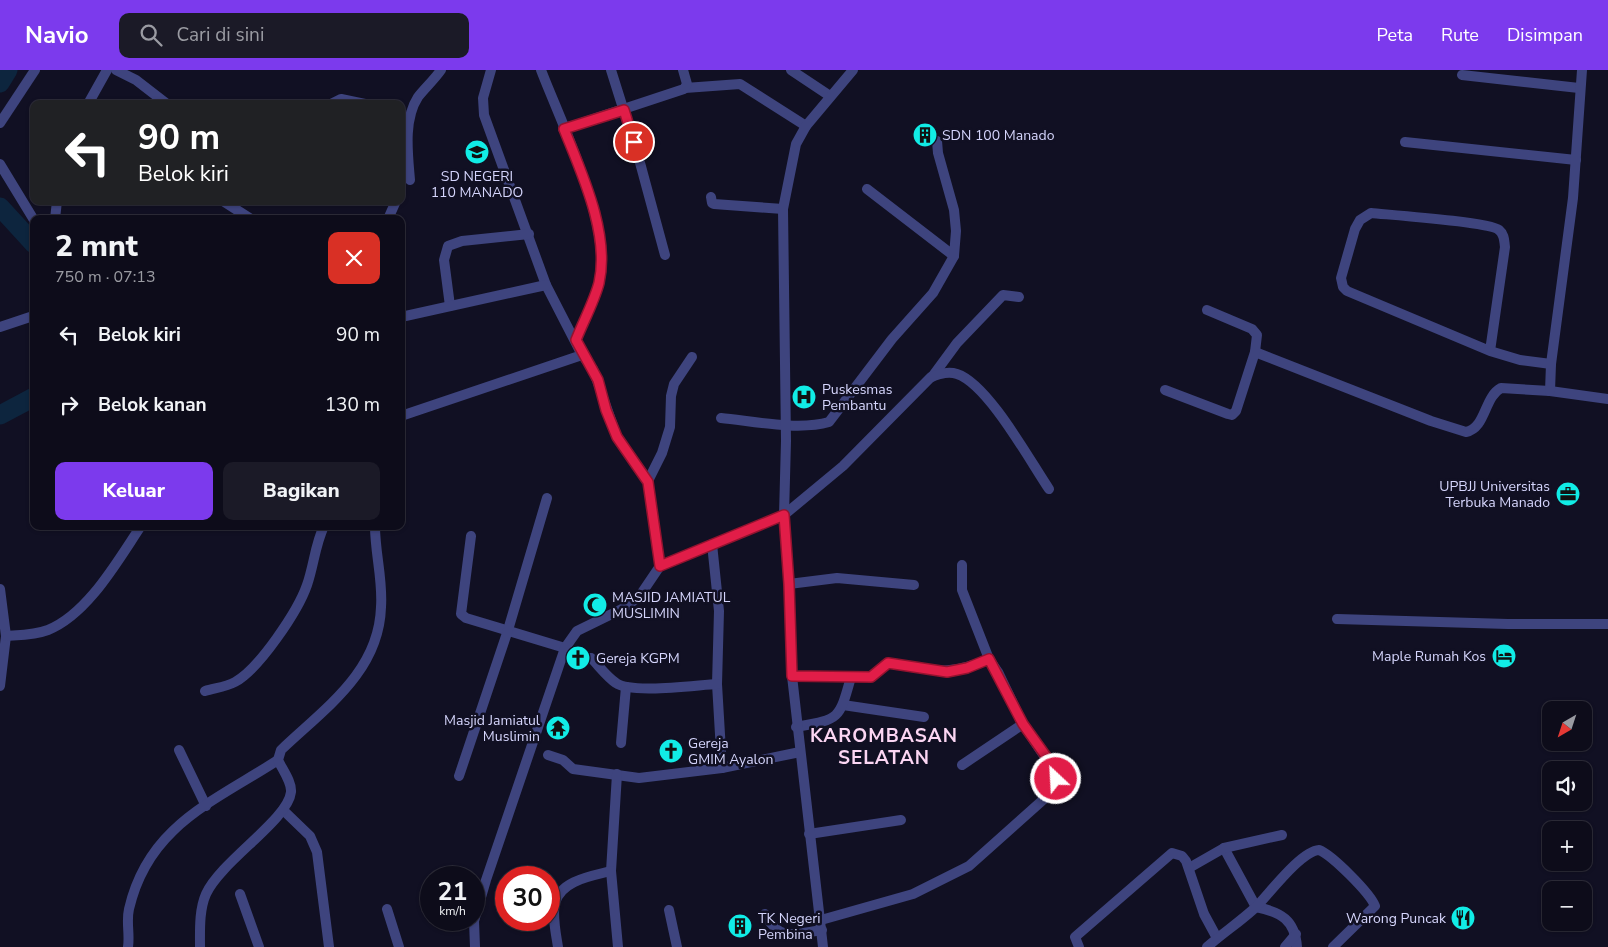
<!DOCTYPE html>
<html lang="id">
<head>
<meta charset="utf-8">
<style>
	:root { --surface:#0d0c1a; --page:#1b1a27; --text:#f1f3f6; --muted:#9a9ba2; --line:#2d2c39; --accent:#7c3aed }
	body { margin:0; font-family:"Nunito Sans",sans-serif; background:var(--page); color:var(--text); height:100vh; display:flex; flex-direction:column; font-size:19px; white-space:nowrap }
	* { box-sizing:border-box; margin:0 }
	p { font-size:16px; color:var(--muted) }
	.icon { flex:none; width:28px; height:28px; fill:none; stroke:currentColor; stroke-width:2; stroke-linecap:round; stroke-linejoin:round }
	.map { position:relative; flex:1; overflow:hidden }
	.panel { position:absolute; left:30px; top:145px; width:375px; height:315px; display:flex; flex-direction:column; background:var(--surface); border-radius:10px; box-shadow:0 1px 4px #0004,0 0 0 1px var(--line) }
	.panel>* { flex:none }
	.hud { position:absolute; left:30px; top:30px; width:375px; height:105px; border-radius:10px; box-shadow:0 1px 4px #0004,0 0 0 1px var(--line); background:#202124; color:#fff; overflow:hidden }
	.needle { width:32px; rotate:219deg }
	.fabs { position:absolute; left:1542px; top:631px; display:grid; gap:10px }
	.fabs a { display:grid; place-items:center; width:50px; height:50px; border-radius:10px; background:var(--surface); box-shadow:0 1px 4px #0004,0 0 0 1px var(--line); font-size:25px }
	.speed { position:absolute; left:420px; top:796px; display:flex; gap:10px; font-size:25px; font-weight:700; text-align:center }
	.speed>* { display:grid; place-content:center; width:65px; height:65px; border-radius:50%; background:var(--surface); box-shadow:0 1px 4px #0004,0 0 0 1px var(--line); line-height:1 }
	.speed small { font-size:12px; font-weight:400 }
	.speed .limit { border:8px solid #d22; background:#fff; color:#111 }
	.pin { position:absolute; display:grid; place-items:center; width:42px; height:42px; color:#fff; margin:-21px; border:2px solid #fff; border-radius:50%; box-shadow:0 1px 5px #0007 }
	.me { position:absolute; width:55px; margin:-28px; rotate:335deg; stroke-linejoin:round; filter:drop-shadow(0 0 4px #0008) }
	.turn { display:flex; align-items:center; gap:18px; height:105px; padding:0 25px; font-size:22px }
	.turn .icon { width:65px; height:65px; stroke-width:2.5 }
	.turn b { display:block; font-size:35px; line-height:42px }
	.round { display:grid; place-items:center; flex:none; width:52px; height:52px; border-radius:10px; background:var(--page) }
	.head { display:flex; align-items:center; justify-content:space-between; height:85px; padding:0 25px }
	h1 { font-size:30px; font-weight:800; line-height:38px }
	.button { display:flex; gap:10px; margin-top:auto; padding:10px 25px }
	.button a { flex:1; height:58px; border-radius:10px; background:var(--accent); color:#fff; font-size:20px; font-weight:800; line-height:58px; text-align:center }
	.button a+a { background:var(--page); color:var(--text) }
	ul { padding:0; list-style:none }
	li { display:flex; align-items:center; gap:15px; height:70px; padding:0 25px }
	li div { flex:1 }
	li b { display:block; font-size:19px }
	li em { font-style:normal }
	header { display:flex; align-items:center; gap:30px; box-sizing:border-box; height:70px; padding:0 25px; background:var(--accent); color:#fff }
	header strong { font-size:24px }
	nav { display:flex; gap:28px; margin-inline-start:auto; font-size:18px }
	.search { width:350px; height:45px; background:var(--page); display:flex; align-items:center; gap:12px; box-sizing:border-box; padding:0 18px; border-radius:10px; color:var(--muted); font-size:19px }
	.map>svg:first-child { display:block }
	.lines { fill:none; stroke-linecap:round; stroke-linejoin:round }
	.river { stroke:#0d253e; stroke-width:19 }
	.street { stroke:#3e447e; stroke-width:10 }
	.route-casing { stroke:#92132f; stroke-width:12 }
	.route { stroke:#e11d48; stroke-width:9 }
	.labels { text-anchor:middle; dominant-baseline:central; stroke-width:5; stroke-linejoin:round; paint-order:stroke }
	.poi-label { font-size:14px; fill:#d5d5fc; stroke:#111023; text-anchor:start }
	.district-label { font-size:19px; font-weight:bold; letter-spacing:1px; fill:#fcd6f3; stroke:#111023 }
</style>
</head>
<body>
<header>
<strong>Navio</strong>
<div class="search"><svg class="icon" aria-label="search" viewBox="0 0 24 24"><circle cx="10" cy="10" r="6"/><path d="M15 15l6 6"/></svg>Cari di sini</div>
<nav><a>Peta</a><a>Rute</a><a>Disimpan</a></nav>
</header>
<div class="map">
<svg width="1608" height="877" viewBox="0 0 1608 877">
	<rect width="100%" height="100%" fill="#111023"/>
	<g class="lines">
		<g class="river">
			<path d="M 0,13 L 8,0"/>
			<path d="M 0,137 L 34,174"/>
			<path d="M 0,345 L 34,327"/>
		</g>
		<g class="street">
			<path d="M 116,0 L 136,10 L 167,34"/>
			<path d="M 491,0 L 483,28 L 484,45 L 546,215 L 582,285 L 593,299 L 617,367 L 648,411 L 660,496"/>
			<path d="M 541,0 C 562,55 613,157 599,214 C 594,233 583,252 576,270"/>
			<path d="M 611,0 L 639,89 L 665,185"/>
			<path d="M 791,0 L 830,26"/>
			<path d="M 1462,5 L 1579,18"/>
			<path d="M 685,18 L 740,14 L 806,56"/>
			<path d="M 88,34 L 107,0"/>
			<path d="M 331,34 L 341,29 L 365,34"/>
			<path d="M 0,53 L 35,0"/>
			<path d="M 563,59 L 684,19 L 687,14 L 683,0"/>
			<path d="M 1405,72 L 1576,90"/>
			<path d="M 0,94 L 34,150"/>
			<path d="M 410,110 C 408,85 403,50 418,27 C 425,18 434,10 441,0"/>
			<path d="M 867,119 L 954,186"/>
			<path d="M 711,127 L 712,133 L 714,134 L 783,139"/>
			<path d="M 223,131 L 251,149"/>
			<path d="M 55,149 L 57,131"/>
			<path d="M 388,149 L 396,131"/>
			<path d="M 450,236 L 444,190 L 448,176 L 462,171 L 529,164"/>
			<path d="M 401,247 L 546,215"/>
			<path d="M 0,257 L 30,247"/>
			<path d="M 1490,281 L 1347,221 L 1343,217 L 1341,208 L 1355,159 L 1360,150 L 1371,143 C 1391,145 1489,152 1499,160 C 1505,165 1504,171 1505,177 L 1490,281 L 1520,290 L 1551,294"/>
			<path d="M 1255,282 L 1431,351 L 1466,362 C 1486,358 1484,327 1501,318 L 1550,321 L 1608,329"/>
			<path d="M 932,307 L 957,273 L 1003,225 L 1019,227"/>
			<path d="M 1165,320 L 1228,344 L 1232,345 L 1236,341 L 1255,282 L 1257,265 L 1252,259 L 1207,240"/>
			<path d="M 1550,321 L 1551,294 L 1573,128 L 1582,0"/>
			<path d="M 401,346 L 582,285"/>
			<path d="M 721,348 C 752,351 798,361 829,352 L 892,269 L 933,223 L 954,186 L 956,161 L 954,140 L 938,83 L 937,71"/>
			<path d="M 648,411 L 662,383 L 670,357 L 671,326 L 674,314 L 692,287"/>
			<path d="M 471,466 L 461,544 L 466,548 L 565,578"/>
			<path d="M 712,474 L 719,541 L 717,614 L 722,698"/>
			<path d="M 789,514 L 837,508 L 914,515"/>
			<path d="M 0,519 L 6,566 L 0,616"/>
			<path d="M 1337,549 L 1508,554 L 1608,554"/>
			<path d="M 6,566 C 20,565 35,565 48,560 C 88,544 118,490 141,456"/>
			<path d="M 591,588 C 599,596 607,607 616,613 C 631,624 696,615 717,614"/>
			<path d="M 792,606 L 871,607 L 888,593 C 934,599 943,608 989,589"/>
			<path d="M 205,621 C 215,618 226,617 235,612 C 259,599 298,541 307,515 C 314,495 315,475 324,456"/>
			<path d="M 843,635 L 924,647"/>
			<path d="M 796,657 C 840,649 839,650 851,607"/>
			<path d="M 621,673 L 626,617"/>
			<path d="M 179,680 L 206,736"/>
			<path d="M 548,685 L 563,690 L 573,699 L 639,708 L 722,698 L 800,682"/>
			<path d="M 962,695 L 1023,654"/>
			<path d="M 617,704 L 611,801 L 618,877"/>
			<path d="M 459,706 L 508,560 L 547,428"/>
			<path d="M 283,740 L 310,766 L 317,782 L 329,877"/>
			<path d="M 809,764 L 901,750"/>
			<path d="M 1224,778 L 1256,837"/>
			<path d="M 1189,798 L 1224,778 L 1282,765"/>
			<path d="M 240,824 L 259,877"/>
			<path d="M 1256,837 C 1281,842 1295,850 1297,877"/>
			<path d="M 387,839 L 399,877"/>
			<path d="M 669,840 L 677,877"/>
			<path d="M 765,844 C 780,872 794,864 822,860"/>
			<path d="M 821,850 L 913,824 L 969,796 L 1053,721 L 1056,709 L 1054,701 L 1023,654 L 998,602 L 989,589 L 962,520 L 962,495"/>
			<path d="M 128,877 C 130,864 126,852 129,839 C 148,756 213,732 278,690"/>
			<path d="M 200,877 C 200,860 199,840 206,824 C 221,791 288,750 291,722 C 292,712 282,699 278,690 L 281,680 C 325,638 379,602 381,537 C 383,510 375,483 375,456"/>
			<path d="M 475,877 L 474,851 L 486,810 L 565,578 L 577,561 L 622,539 L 639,527 L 660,496 L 784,445 L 843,396 L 931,307 C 940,304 948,301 957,304 C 988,314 1030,391 1049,419"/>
			<path d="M 558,877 C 556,864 552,846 555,833 C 561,810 592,806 611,801"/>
			<path d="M 823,877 L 792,606 L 789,514 L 784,445 L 786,371 L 783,139 L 796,74 L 806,56 L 853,0"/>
			<path d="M 1079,877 L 1075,867 L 1172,783 L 1182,786 L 1186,791 L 1204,844 L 1217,868"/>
			<path d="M 1207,877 C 1223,863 1241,851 1256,837 C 1269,824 1301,781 1319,780 C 1332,785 1370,823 1375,836 L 1333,877"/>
			<path d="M 1285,877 L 1296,864"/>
		</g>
	</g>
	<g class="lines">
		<defs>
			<path id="route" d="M 634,72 L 624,40 L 564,59 C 582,104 610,164 599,213 C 594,232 583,252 576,270 L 598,310 L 606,340 L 617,367 L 648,412 L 660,496 L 784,445 L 789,514 L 792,606 L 871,607 L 888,593 L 947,602 L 967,598 L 989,589 L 1023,654 L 1048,689 L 1056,709"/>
		</defs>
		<use href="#route" class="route-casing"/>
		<use href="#route" class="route"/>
	</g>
	<defs>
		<symbol id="building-disc" viewBox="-11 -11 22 22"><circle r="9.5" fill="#11ece6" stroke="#111023"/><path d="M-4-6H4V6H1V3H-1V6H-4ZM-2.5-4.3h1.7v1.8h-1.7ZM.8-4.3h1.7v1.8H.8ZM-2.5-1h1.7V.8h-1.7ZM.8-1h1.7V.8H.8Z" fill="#111"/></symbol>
		<symbol id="school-disc" viewBox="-11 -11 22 22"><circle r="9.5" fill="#11ece6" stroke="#111023"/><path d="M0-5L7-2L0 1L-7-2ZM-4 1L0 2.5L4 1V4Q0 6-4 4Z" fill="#111"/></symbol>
		<symbol id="hospital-disc" viewBox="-11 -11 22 22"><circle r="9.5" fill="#11ece6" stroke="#111023"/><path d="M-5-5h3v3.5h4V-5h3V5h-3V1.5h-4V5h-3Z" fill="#111"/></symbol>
		<symbol id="office-disc" viewBox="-11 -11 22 22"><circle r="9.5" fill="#11ece6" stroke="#111023"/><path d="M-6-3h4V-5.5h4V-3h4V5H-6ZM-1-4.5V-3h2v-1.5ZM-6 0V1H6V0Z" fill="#111"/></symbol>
		<symbol id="mosque-disc" viewBox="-11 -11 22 22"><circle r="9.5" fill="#11ece6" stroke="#111023"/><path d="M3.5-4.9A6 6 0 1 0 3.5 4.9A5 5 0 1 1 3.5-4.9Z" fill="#111"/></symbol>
		<symbol id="hotel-disc" viewBox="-11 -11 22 22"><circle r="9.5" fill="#11ece6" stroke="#111023"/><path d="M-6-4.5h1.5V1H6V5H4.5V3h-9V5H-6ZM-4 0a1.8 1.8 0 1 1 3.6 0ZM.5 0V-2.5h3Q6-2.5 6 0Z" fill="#111"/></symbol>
		<symbol id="church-disc" viewBox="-11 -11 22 22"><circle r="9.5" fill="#11ece6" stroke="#111023"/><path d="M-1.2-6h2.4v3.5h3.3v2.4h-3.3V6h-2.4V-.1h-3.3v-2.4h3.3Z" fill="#111"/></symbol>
		<symbol id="temple-disc" viewBox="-11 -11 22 22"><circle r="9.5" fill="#11ece6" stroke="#111023"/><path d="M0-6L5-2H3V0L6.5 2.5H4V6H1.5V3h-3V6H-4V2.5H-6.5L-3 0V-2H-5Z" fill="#111"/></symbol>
		<symbol id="restaurant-disc" viewBox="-11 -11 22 22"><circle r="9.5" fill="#11ece6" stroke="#111023"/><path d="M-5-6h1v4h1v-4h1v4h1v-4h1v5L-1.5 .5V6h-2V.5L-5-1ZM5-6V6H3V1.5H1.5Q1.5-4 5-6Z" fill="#111"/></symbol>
	</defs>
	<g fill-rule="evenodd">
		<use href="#building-disc" x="911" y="51" width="28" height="28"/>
		<use href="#school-disc" x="463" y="68" width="28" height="28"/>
		<use href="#hospital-disc" x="790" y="313" width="28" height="28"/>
		<use href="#office-disc" x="1554" y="410" width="28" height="28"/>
		<use href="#mosque-disc" x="581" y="521" width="28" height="28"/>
		<use href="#hotel-disc" x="1490" y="572" width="28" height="28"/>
		<use href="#church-disc" x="564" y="574" width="28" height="28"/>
		<use href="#temple-disc" x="544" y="644" width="28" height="28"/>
		<use href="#church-disc" x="657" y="667" width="28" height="28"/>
		<use href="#restaurant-disc" x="1449" y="834" width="28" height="28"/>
		<use href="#building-disc" x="726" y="842" width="28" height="28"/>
	</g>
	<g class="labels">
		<g class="poi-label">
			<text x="942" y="65">SDN 100 Manado</text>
			<text x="477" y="106" text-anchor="middle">SD NEGERI<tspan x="477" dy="16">110 MANADO</tspan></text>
			<text x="822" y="319">Puskesmas<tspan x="822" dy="16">Pembantu</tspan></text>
			<text x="1550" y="416" text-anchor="end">UPBJJ Universitas<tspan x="1550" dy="16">Terbuka Manado</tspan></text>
			<text x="612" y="527">MASJID JAMIATUL<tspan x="612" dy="16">MUSLIMIN</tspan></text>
			<text x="1486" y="586" text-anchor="end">Maple Rumah Kos</text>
			<text x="596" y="588">Gereja KGPM</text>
			<text x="540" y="650" text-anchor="end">Masjid Jamiatul<tspan x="540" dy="16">Muslimin</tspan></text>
			<text x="688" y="673">Gereja<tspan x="688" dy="16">GMIM Ayalon</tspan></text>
			<text x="758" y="848">TK Negeri<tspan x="758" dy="16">Pembina</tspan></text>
			<text x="1446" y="848" text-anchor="end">Warong Puncak</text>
		</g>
		<g class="district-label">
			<text x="884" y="666">KAROMBASAN<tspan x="884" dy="22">SELATAN</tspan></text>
		</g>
	</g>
</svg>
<div class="fabs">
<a><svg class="needle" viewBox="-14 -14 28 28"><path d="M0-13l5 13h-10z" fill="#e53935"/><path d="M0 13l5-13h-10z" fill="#9a9ba2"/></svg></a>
<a><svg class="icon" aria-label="sound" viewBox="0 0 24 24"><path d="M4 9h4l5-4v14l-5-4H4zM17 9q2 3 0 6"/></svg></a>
<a>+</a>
<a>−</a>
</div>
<div class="speed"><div>21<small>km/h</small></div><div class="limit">30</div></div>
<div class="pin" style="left:634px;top:72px;background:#d93025"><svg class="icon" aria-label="arrive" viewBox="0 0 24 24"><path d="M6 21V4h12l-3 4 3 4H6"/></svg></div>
<svg class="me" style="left:1056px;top:709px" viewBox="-20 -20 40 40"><circle r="17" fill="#e11d48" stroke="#fff" stroke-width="3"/><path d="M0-11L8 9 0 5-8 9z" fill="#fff"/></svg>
<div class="hud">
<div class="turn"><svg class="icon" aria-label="left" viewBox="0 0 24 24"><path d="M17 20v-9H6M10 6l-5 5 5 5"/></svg><div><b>90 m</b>Belok kiri</div></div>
</div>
<section class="panel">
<div class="head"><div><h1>2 mnt</h1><p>750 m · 07:13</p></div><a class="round" style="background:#d93025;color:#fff"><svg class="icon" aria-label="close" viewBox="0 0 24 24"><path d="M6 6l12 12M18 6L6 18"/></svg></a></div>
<ul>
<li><svg class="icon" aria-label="left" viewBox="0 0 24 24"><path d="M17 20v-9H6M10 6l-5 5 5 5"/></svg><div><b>Belok kiri</b></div><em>90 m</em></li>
<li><svg class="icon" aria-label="right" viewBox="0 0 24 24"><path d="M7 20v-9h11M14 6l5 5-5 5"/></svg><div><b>Belok kanan</b></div><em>130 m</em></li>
</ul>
<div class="button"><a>Keluar</a><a>Bagikan</a></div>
</section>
</div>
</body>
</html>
